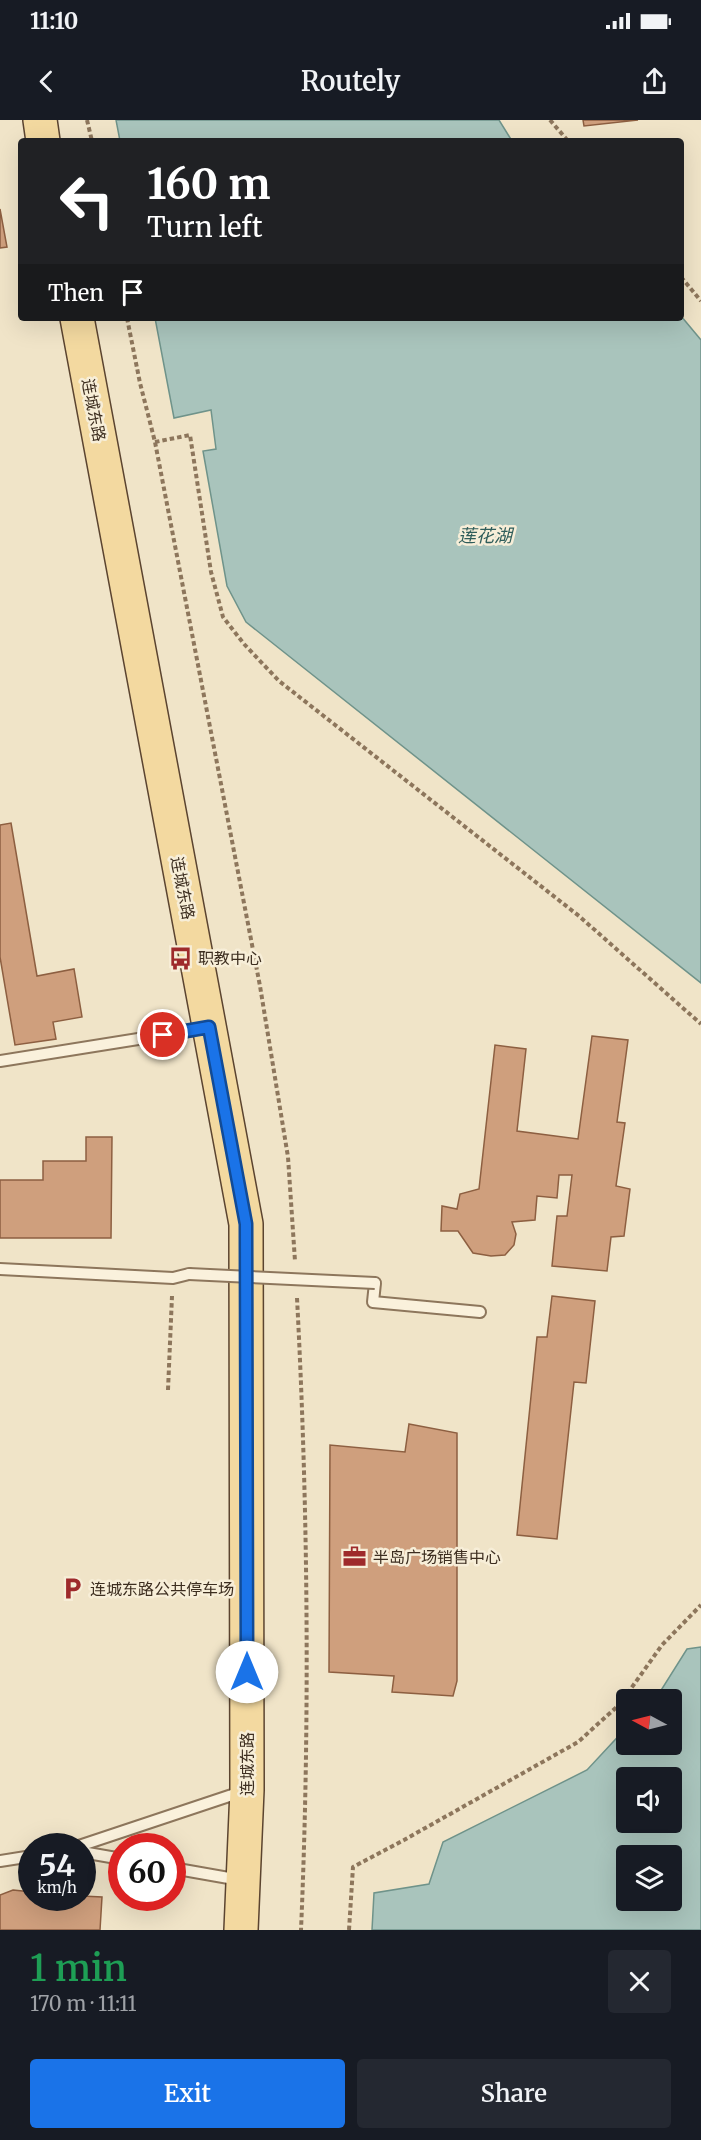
<!DOCTYPE html>
<html lang="en">
<head>
<meta charset="utf-8">
<style>
	:root { --surface:#171b24; --page:#242831; --text:#f1f3f6; --muted:#9ea1a6; --accent:#1a73e8 }
	body { margin:0; font-family:Merriweather,"Noto Sans SC",serif; background:var(--page); color:var(--text); height:100vh; display:flex; flex-direction:column; font-size:22px; white-space:nowrap }
	* { box-sizing:border-box; margin:0 }
	p { font-size:20px; color:var(--muted) }
	.icon { flex:none; width:33px; height:33px; fill:none; stroke:currentColor; stroke-width:2; stroke-linecap:round; stroke-linejoin:round }
	.map { position:relative; height:1810px; overflow:hidden }
	.sheet { display:flex; flex-direction:column; background:var(--surface); flex:1 }
	.sheet>* { flex:none }
	.hud { position:absolute; left:18px; top:18px; width:666px; height:183px; border-radius:6px; box-shadow:0 6px 24px #0002; background:#202124; color:#fff; overflow:hidden }
	.needle { width:39px; rotate:277deg }
	.tools { position:absolute; left:616px; top:1569px; display:grid; gap:12px }
	.tools a { display:grid; place-items:center; width:66px; height:66px; border-radius:6px; background:var(--surface); box-shadow:0 6px 24px #0002; font-size:30px }
	.speed { position:absolute; left:18px; top:1713px; display:flex; gap:12px; font-size:30px; font-weight:700; text-align:center }
	.speed>* { display:grid; place-content:center; width:78px; height:78px; border-radius:50%; background:var(--surface); box-shadow:0 6px 24px #0002; line-height:1 }
	.speed small { font-size:15px; font-weight:400 }
	.speed .limit { border:9px solid #d22; background:#fff; color:#111 }
	.pin { position:absolute; display:grid; place-items:center; width:51px; height:51px; color:#fff; margin:-26px; border:3px solid #fff; border-radius:50%; box-shadow:0 2px 6px #0007 }
	.me { position:absolute; width:66px; margin:-33px; rotate:0deg; stroke-linejoin:round; filter:drop-shadow(0 0 4px #0008) }
	.turn { display:flex; align-items:center; gap:21px; height:126px; padding:0 30px; font-size:27px }
	.turn .icon { width:78px; height:78px; stroke-width:2.5 }
	.turn b { display:block; font-size:42px; line-height:51px }
	.then { display:flex; align-items:center; height:57px; padding:0 30px; background:#0003; gap:12px; font-size:22px }
	.round { display:grid; place-items:center; flex:none; width:63px; height:63px; border-radius:6px; background:var(--page) }
	.overview { display:flex; align-items:center; justify-content:space-between; height:102px; padding:0 30px }
	h1 { font-size:36px; font-weight:600; line-height:45px; color:#1e9e55 }
	.button { display:flex; gap:12px; margin-top:auto; padding:12px 30px }
	.button a { flex:1; height:69px; border-radius:6px; background:var(--accent); color:#fff; font-size:24px; font-weight:600; line-height:69px; text-align:center }
	.button a+a { background:var(--page); color:var(--text) }
	.status { display:flex; justify-content:space-between; align-items:center; height:42px; padding:0 30px; background:var(--surface); direction:ltr }
	.status svg { height:16px; fill:currentColor }
	header { display:flex; justify-content:space-between; align-items:center; height:78px; padding:0 30px; background:var(--surface); font-size:27px; font-weight:600 }
	.map>svg:first-child { display:block }
	.water { fill:#a9c4bc; stroke:#6f938a; stroke-width:1.5; fill-rule:evenodd }
	.building { fill:#cf9f7d; stroke:#8d5f41; stroke-width:1.5 }
	.lines { fill:none; stroke-linecap:round; stroke-linejoin:round }
	.service-casing { stroke:#8d765c; stroke-width:14 }
	.primary-casing { stroke:#5b4430; stroke-width:36 }
	.path { stroke:#8d765c; stroke-width:4; stroke-dasharray:4.5 3; stroke-linecap:butt }
	.service { stroke:#faf1dc; stroke-width:10 }
	.primary { stroke:#f3d9a0; stroke-width:33 }
	.service-bridge-casing { stroke:#8d765c; stroke-width:14; stroke-linecap:butt }
	.service-bridge { stroke:#faf1dc; stroke-width:10 }
	.route-casing { stroke:#114b97; stroke-width:15 }
	.route { stroke:#1a73e8; stroke-width:10 }
	.labels { text-anchor:middle; dominant-baseline:central; stroke-width:5; stroke-linejoin:round; paint-order:stroke }
	.street-label { font-size:16px; fill:#3d2e20; stroke:#f7eed8 }
	.poi-label { font-size:16px; fill:#3d2e20; stroke:#f7eed8; text-anchor:start }
	.water-label { font-size:18px; font-style:italic; fill:#2f5d5a; stroke:#f7eed8 }
</style>
</head>
<body>
<div class="status"><b>11:10</b><svg viewBox="0 0 49 12"><path d="M0 12V9h3v3zM5 12V6h3v6zM10 12V3h3v9zM15 12V0h3v12zM26 1h20v11H26zM47 4h2v5h-2z"/></svg></div>
<header><svg class="icon" aria-label="back" viewBox="0 0 24 24"><path d="M15 5l-7 7 7 7"/></svg>Routely<svg class="icon" aria-label="share" viewBox="0 0 24 24"><path d="M12 15V3M7 8l5-5 5 5M5 13v7h14v-7"/></svg></header>
<div class="map">
<svg width="701" height="1810" viewBox="0 0 701 1810">
	<rect width="100%" height="100%" fill="#f0e4c8"/>
	<g class="water">
		<path d="M 116,0 L 499,0 L 512,21 L 120,21 Z"/>
		<path d="M 681,196 L 701,220 L 701,863 L 246,502 L 227,466 L 203,331 L 216,329 L 211,290 L 174,298 L 155,198 L 681,198 Z"/>
		<path d="M 701,1527 L 701,1810 L 372,1810 L 374,1773 L 429,1764 L 443,1722 L 587,1650 L 627,1607 L 627,1624 L 672,1624 L 672,1580 L 652,1579 L 660,1572 L 687,1529 ZM 627,1658 L 672,1658 L 672,1702 L 627,1702 ZM 627,1736 L 672,1736 L 672,1780 L 627,1780 Z"/>
	</g>
	<g class="building">
		<path d="M 583,0 L 638,0 L 584,6 Z"/>
		<path d="M 0,89 L 7,127 L 0,128 Z"/>
		<path d="M 11,703 L 37,856 L 74,849 L 82,897 L 53,902 L 56,919 L 15,925 L 0,837 L 0,705 Z"/>
		<path d="M 592,916 L 628,920 L 617,1002 L 625,1003 L 616,1066 L 630,1069 L 624,1116 L 611,1117 L 607,1151 L 552,1146 L 557,1096 L 567,1096 L 572,1055 L 559,1055 L 557,1078 L 537,1076 L 535,1100 L 512,1102 L 516,1114 L 514,1125 L 505,1135 L 491,1136 L 473,1133 L 458,1111 L 441,1111 L 442,1086 L 457,1089 L 460,1074 L 479,1069 L 495,925 L 526,929 L 517,1011 L 578,1019 Z"/>
		<path d="M 86,1017 L 112,1017 L 111,1118 L 0,1118 L 0,1060 L 43,1060 L 43,1041 L 86,1041 Z"/>
		<path d="M 552,1176 L 595,1181 L 586,1263 L 574,1262 L 557,1419 L 517,1415 L 537,1217 L 547,1217 Z"/>
		<path d="M 409,1304 L 457,1313 L 457,1561 L 453,1576 L 392,1572 L 394,1556 L 329,1552 L 330,1325 L 405,1332 Z"/>
		<path d="M 13,1770 L 32,1772 L 32,1778 L 82,1778 L 82,1776 L 102,1777 L 100,1810 L 0,1810 L 0,1775 Z"/>
	</g>
	<g class="lines">
		<defs>
			<g id="service">
				<path d="M 0,941 L 207,908"/>
				<path d="M 0,1149 L 173,1158 L 189,1154"/>
				<path d="M 375,1163 L 373,1182 L 480,1192"/>
				<path d="M 79,1726 L 244,1671"/>
				<path d="M 82,1732 L 122,1739"/>
				<path d="M 0,1741 L 32,1736"/>
				<path d="M 172,1748 L 240,1760"/>
			</g>
			<g id="primary">
				<path d="M 40,0 L 43,21"/>
				<path d="M 77,198 L 246,1104 L 247,1670 L 241,1810"/>
			</g>
		</defs>
		<use href="#service" class="service-casing"/>
		<use href="#primary" class="primary-casing"/>
		<g class="path">
			<path d="M 87,0 L 92,21"/>
			<path d="M 550,0 L 568,21"/>
			<path d="M 681,157 L 701,181"/>
			<path d="M 127,198 L 140,263 L 155,322 L 260,866 L 288,1037 L 295,1141"/>
			<path d="M 155,322 L 190,315 L 211,452 L 223,497 L 244,524 L 279,561 L 579,796 L 701,904"/>
			<path d="M 297,1178 C 308,1388 310,1600 301,1810"/>
			<path d="M 168,1270 L 172,1176"/>
			<path d="M 349,1810 L 353,1747 L 404,1720 L 578,1622 L 620,1584 L 662,1525 L 701,1485"/>
		</g>
		<use href="#service" class="service"/>
		<use href="#primary" class="primary"/>
		<defs>
			<path id="service-bridge" d="M 189,1154 L 375,1163"/>
		</defs>
		<use href="#service-bridge" class="service-bridge-casing"/>
		<use href="#service-bridge" class="service-bridge"/>
	</g>
	<g class="lines">
		<defs>
			<path id="route" d="M 163,915 L 209,907 L 246,1104 L 247,1552"/>
		</defs>
		<use href="#route" class="route-casing"/>
		<use href="#route" class="route"/>
	</g>
	<defs>
		<symbol id="bus-bare" viewBox="-9 -9 18 18"><path d="M-5-6H5V4H4V6H2V4H-2V6H-4V4H-5ZM-3.5-4V0h7V-4ZM-3.5 1.2v1.5H-2V1.2ZM2 1.2v1.5H3.5V1.2Z" fill="#9e2a2b" stroke="#f7eed8" stroke-width="2.5" paint-order="stroke"/></symbol>
		<symbol id="office-bare" viewBox="-9 -9 18 18"><path d="M-6-3h4V-5.5h4V-3h4V5H-6ZM-1-4.5V-3h2v-1.5ZM-6 0V1H6V0Z" fill="#9e2a2b" stroke="#f7eed8" stroke-width="2.5" paint-order="stroke"/></symbol>
		<symbol id="parking-bare" viewBox="-9 -9 18 18"><path d="M-3.5-5.5H1a3.5 3.5 0 0 1 0 7H-1V5.5H-3.5ZM-1-3.4V-.6H.8a1.4 1.4 0 0 0 0-2.8Z" fill="#9e2a2b" stroke="#f7eed8" stroke-width="2.5" paint-order="stroke"/></symbol>
	</defs>
	<g fill-rule="evenodd">
		<use href="#bus-bare" x="164" y="822" width="33" height="33"/>
		<use href="#office-bare" x="338" y="1420" width="33" height="33"/>
		<use href="#parking-bare" x="56" y="1452" width="33" height="33"/>
	</g>
	<g class="labels">
		<g class="street-label">
			<text transform="translate(94 290) rotate(79)">连城东路</text>
			<text transform="translate(183 768) rotate(79)">连城东路</text>
			<text transform="translate(247 1644) rotate(-90)">连城东路</text>
		</g>
		<g class="poi-label">
			<text x="198" y="838">职教中心</text>
			<text x="373" y="1437">半岛广场销售中心</text>
			<text x="90" y="1469">连城东路公共停车场</text>
		</g>
		<g class="water-label">
			<text x="485" y="415">莲花湖</text>
		</g>
	</g>
</svg>
<div class="tools">
<a><svg class="needle" viewBox="-14 -14 28 28"><path d="M0-13l5 13h-10z" fill="#e53935"/><path d="M0 13l5-13h-10z" fill="#9ea1a6"/></svg></a>
<a><svg class="icon" aria-label="sound" viewBox="0 0 24 24"><path d="M4 9h4l5-4v14l-5-4H4zM17 9q2 3 0 6"/></svg></a>
<a><svg class="icon" aria-label="layers" viewBox="0 0 24 24"><path d="M12 4l9 5-9 5-9-5zM3 14l9 5 9-5"/></svg></a>
</div>
<div class="speed"><div>54<small>km/h</small></div><div class="limit">60</div></div>
<div class="pin" style="left:163px;top:915px;background:#d93025"><svg class="icon" aria-label="arrive" viewBox="0 0 24 24"><path d="M6 21V4h12l-3 4 3 4H6"/></svg></div>
<svg class="me" style="left:247px;top:1552px" viewBox="-20 -20 40 40"><circle r="19" fill="#fff"/><path d="M0-13L10 11 0 6-10 11z" fill="#1a73e8"/></svg>
<div class="hud">
<div class="turn"><svg class="icon" aria-label="left" viewBox="0 0 24 24"><path d="M17 20v-9H6M10 6l-5 5 5 5"/></svg><div><b>160 m</b>Turn left</div></div>
<div class="then">Then<svg class="icon" aria-label="arrive" viewBox="0 0 24 24"><path d="M6 21V4h12l-3 4 3 4H6"/></svg></div>
</div>
</div>
<section class="sheet">
<div class="overview"><div><h1>1 min</h1><p>170 m · 11:11</p></div><a class="round"><svg class="icon" aria-label="close" viewBox="0 0 24 24"><path d="M6 6l12 12M18 6L6 18"/></svg></a></div>
<div class="button"><a>Exit</a><a>Share</a></div>
</section>
</body>
</html>
